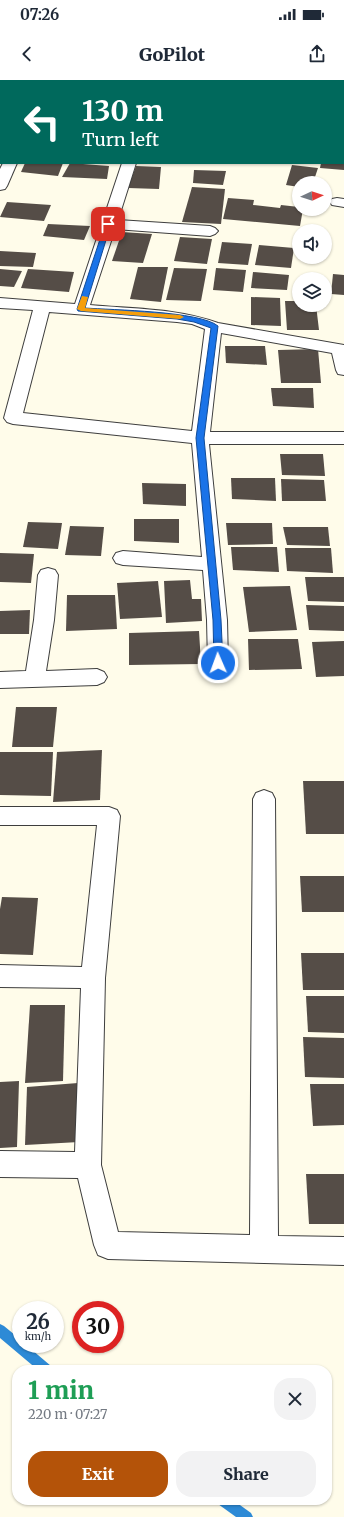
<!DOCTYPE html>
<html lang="en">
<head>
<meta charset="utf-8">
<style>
	:root { --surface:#fff; --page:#f2f2f3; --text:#1f2937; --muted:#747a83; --accent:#b45309 }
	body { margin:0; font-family:Merriweather,serif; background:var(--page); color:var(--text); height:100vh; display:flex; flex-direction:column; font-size:15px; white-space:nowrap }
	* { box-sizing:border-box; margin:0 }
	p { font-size:13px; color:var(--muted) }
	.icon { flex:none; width:22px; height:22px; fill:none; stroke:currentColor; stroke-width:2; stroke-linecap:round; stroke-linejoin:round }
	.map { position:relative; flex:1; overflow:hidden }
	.panel { position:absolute; left:12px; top:1285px; width:320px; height:140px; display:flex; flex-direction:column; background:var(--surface); border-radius:16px; box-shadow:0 1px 3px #0004 }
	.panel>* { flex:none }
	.banner { position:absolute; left:0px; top:0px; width:344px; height:84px; box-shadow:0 1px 3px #0004; background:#00695c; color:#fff; overflow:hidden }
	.needle { width:26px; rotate:86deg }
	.controls { position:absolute; left:292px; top:96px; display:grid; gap:8px }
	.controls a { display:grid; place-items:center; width:40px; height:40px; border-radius:50%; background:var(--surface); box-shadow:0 1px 3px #0004; font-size:20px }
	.speed { position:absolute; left:12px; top:1221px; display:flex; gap:8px; font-size:20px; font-weight:700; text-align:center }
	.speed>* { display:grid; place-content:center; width:52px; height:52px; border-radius:50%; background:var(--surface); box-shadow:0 1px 3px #0004; line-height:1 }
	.speed small { font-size:10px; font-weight:400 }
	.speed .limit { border:6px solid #d22; background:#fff; color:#111 }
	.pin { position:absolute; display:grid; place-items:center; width:34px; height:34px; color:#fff; margin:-17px; border-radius:8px; box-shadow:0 2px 6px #0006 }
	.me { position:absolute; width:44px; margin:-22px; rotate:358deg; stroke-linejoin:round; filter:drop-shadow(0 0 3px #0008) }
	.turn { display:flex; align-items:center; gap:14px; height:84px; padding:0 16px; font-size:18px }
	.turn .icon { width:52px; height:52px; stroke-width:2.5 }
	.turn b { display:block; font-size:28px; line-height:34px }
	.round { display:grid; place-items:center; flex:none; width:42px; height:42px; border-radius:16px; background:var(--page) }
	.overview { display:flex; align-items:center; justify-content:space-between; height:68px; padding:0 16px }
	h1 { font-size:24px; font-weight:800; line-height:30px; color:#1e9e55 }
	.primary-button { display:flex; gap:8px; margin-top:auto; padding:8px 16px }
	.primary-button a { flex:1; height:46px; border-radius:16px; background:var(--accent); color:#fff; font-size:16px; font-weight:800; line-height:46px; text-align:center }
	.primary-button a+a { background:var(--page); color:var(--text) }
	.status { display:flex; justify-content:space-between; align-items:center; height:28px; padding:0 20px; background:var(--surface); direction:ltr }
	.status svg { height:11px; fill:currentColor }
	header { display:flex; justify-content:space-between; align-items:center; height:52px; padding:0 16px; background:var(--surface); font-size:18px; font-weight:800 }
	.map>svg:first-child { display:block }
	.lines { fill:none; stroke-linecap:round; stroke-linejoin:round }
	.stream { fill:#2d8ad6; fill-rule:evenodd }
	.building { fill:#554d47 }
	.minor-casing { stroke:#3e3e3e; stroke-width:2 }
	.minor { fill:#fff; fill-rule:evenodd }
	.route { fill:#1a73e8; stroke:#114b97 }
	.slow { fill:#f59e0b }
</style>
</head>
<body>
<div class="status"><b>07:26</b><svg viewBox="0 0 49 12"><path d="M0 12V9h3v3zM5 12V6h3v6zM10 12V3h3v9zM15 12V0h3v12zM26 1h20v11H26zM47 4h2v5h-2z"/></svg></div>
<header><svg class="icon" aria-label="back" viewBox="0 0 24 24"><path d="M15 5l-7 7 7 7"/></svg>GoPilot<svg class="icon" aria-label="share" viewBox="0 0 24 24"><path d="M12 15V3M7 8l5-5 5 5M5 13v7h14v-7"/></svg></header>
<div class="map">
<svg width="344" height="1437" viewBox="0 0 344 1437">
	<rect width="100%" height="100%" fill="#fffcea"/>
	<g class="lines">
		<g class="stream">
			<path d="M 0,1244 L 4,1246 L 21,1260 L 21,1264 L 25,1264 L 51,1286 L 53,1290 L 38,1290 L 0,1258 Z"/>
			<path d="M 216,1420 L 233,1420 L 251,1433 L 253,1437 L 236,1437 L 218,1424 Z"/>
		</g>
	</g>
	<g class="building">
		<path d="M 25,83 L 63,83 L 58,96 L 21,92 Z"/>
		<path d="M 70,83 L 109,86 L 107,99 L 62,97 Z"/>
		<path d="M 321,83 L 344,83 L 344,90 L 320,88 Z"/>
		<path d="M 292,85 L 318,88 L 313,103 L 299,103 L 299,107 L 286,105 Z"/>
		<path d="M 136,86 L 161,87 L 159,109 L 128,108 Z"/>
		<path d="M 194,90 L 226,91 L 223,105 L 193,103 Z"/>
		<path d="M 192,107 L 225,109 L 221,144 L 182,142 Z"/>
		<path d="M 228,118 L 254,120 L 253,125 L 280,128 L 281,125 L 299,127 L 299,129 L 303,129 L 300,146 L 223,139 Z"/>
		<path d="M 7,122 L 51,125 L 44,141 L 0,137 Z"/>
		<path d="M 48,144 L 90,146 L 84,160 L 43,156 Z"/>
		<path d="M 122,152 L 152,154 L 143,183 L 112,181 Z"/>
		<path d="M 180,157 L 212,159 L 207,184 L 174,181 Z"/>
		<path d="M 222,162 L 252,164 L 248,185 L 218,183 Z"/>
		<path d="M 259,165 L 294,168 L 291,188 L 255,185 Z"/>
		<path d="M 0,171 L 36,173 L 33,187 L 0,186 Z"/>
		<path d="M 138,187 L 168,187 L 161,222 L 130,219 Z"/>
		<path d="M 174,188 L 207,189 L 201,221 L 166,220 Z"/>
		<path d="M 216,188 L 246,190 L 243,212 L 213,210 Z"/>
		<path d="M 0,189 L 22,191 L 14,207 L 0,206 Z"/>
		<path d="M 28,189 L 74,192 L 69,212 L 21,208 Z"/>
		<path d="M 253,192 L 289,195 L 287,210 L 251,208 Z"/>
		<path d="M 333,194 L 344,195 L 344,215 L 331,214 Z"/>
		<path d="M 251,217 L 280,218 L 281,246 L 251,245 Z"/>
		<path d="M 285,221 L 299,221 L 299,225 L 316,225 L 319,250 L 287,250 Z"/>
		<path d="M 225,266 L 265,266 L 267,285 L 226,283 Z"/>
		<path d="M 318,269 L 321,303 L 281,303 L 278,270 Z"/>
		<path d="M 271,308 L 313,308 L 314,328 L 273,326 Z"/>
		<path d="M 280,374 L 323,374 L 325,396 L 282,395 Z"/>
		<path d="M 231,398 L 275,398 L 276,421 L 232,419 Z"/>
		<path d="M 281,399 L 324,400 L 326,421 L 282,421 Z"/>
		<path d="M 142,403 L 186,404 L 186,426 L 143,424 Z"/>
		<path d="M 134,439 L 179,439 L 179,463 L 134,461 Z"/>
		<path d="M 28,442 L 62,443 L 58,469 L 23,467 Z"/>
		<path d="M 226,443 L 272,443 L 273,464 L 228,465 Z"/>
		<path d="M 70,446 L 104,447 L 101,476 L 65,475 Z"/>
		<path d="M 283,447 L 328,447 L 330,466 L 287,465 Z"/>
		<path d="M 231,467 L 277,467 L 279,492 L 233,490 Z"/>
		<path d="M 285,468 L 331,468 L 333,493 L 287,491 Z"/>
		<path d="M 0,473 L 34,474 L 31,503 L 0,502 Z"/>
		<path d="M 305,497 L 344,497 L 344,522 L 308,521 Z"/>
		<path d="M 190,500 L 192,519 L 201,519 L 202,541 L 166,543 L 164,501 Z"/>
		<path d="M 158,501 L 162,537 L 120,539 L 117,503 Z"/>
		<path d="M 290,506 L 297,550 L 249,552 L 243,507 Z"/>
		<path d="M 67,515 L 115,515 L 117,549 L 66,551 Z"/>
		<path d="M 306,525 L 344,526 L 344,551 L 309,550 Z"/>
		<path d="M 30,530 L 29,554 L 0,554 L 0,531 Z"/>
		<path d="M 199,551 L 201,584 L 129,585 L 129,553 Z"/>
		<path d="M 248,559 L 298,559 L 302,589 L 249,590 Z"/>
		<path d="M 344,561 L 344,596 L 316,597 L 312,562 Z"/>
		<path d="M 16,627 L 57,627 L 53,667 L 12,667 Z"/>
		<path d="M 102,670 L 100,720 L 53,722 L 57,672 Z"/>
		<path d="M 0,672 L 53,672 L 51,716 L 0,715 Z"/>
		<path d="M 303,701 L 344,701 L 344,754 L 306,754 Z"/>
		<path d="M 300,796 L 344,796 L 344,832 L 302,832 Z"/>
		<path d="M 2,817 L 38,818 L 33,875 L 0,874 L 0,829 Z"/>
		<path d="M 301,873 L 344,873 L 344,910 L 303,910 Z"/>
		<path d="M 306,916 L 344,916 L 344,953 L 308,952 Z"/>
		<path d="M 30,925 L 65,925 L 63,1001 L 25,1003 Z"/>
		<path d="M 303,957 L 344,958 L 344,998 L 305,997 Z"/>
		<path d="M 19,1001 L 17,1067 L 0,1068 L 0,1002 Z"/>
		<path d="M 78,1003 L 79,1062 L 25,1065 L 27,1007 Z"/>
		<path d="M 310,1004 L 344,1004 L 344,1045 L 313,1046 Z"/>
		<path d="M 306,1094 L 344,1094 L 344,1144 L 309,1144 Z"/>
	</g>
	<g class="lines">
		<defs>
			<g id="minor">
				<path d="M 63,0 L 77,0 L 62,1 Z"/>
				<path d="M 288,0 L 312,0 L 313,1 L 289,1 Z"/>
				<rect x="343" y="1" width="1" height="8"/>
				<rect x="0" y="10" width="1" height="8"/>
				<rect x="0" y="35" width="1" height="8"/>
				<rect x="343" y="59" width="1" height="8"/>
				<path d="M 3,83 L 17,83 L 7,106 L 5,109 L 0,110 L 0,89 Z"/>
				<path d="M 122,83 L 136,83 L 118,140 L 210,146 L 215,148 L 218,151 L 215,154 L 210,156 L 115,149 L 90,225 C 133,229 177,228 218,243 L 344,265 L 344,295 L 338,294 L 336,290 L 332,273 L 221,253 L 210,352 L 344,352 L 344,364 L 209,364 L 227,540 L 228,583 L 225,588 L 218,591 L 211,588 L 208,583 L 207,540 L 203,490 L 123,485 L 116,483 L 113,478 L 116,473 L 123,471 L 202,477 L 192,363 L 13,344 L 7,342 L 4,338 L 33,230 L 0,228 L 0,218 L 75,224 ZM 49,232 L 177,242 L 192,244 L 205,249 L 192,351 L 23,333 Z"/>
				<path d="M 337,118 L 344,119 L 344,127 L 332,125 L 330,122 L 332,119 Z"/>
				<path d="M 48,488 L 55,490 L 58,495 L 54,540 L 46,591 L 97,589 L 104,592 L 107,597 L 104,602 L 97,605 L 0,608 L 0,592 L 26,591 L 34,540 L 38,495 L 41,490 Z"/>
				<path d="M 264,710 L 272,713 L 275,719 L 278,1156 L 344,1157 L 344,1185 L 108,1179 L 98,1175 L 94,1165 L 78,1098 L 0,1097 L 0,1071 L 75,1072 L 81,908 L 0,907 L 0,885 L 82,887 L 97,745 L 0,745 L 0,727 L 109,727 L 117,730 L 120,736 L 105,898 L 101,1085 L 118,1152 L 250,1155 L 253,719 L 256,713 Z"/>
			</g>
		</defs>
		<use href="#minor" class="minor-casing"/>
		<use href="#minor" class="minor"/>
	</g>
	<path class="route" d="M 108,142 L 111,144 L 85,228 C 112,230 200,231 218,246 L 204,358 L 221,540 L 223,583 L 218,586 L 214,583 L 213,540 L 196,358 L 211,248 L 194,242 L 177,239 L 78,231 L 77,229 L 105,144 Z"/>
	<path class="slow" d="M 82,216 L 88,217 L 85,228 L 180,235 L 184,237 L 180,239 L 81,231 L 77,229 Z"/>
</svg>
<div class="controls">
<a><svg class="needle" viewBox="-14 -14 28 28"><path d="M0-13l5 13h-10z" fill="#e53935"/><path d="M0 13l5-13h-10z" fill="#747a83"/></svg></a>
<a><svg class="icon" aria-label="sound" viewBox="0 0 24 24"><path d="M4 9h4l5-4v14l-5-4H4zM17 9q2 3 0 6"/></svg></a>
<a><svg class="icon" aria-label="layers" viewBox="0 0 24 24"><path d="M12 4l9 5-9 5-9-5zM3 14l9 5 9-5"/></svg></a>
</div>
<div class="speed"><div>26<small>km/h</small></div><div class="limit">30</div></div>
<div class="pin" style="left:108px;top:144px;background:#d93025"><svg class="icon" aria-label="arrive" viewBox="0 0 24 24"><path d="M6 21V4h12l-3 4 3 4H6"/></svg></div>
<svg class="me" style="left:218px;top:583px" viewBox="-20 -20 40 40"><circle r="17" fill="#1a73e8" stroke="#fff" stroke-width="3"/><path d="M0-11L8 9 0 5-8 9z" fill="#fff"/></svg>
<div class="banner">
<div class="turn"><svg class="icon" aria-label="left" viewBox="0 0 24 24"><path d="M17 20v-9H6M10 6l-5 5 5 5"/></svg><div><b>130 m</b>Turn left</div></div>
</div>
<section class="panel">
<div class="overview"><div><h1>1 min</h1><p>220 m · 07:27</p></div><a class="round"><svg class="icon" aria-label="close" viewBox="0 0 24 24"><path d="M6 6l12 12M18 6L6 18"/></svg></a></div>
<div class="primary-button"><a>Exit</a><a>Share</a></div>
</section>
</div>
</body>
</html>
